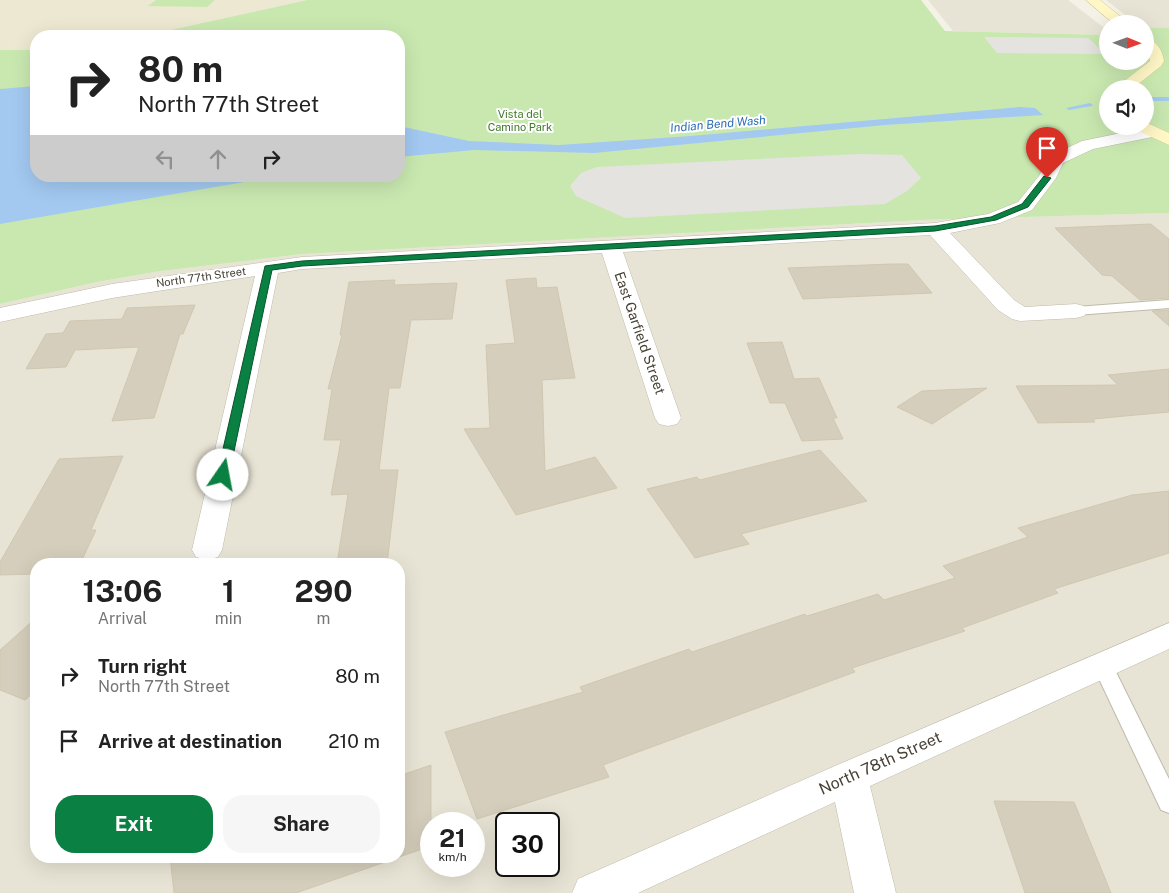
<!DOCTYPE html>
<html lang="en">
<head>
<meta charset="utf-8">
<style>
	:root { --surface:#fff; --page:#f6f6f6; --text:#222; --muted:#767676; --accent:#0b8043 }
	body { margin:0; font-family:"Public Sans",sans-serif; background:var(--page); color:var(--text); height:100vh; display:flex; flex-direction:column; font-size:19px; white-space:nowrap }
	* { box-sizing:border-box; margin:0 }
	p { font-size:16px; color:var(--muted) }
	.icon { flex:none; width:28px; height:28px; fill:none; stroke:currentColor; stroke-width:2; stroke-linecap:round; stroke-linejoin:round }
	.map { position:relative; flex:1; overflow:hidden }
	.side { position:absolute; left:30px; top:558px; width:375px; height:305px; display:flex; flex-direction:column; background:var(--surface); border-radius:20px; box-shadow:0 5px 20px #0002 }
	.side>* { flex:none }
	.hud { position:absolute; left:30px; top:30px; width:375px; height:152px; border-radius:20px; box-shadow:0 5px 20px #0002; background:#fff; color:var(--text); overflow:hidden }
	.needle { width:32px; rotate:91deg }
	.controls { position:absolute; left:1099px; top:15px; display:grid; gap:10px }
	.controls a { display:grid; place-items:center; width:55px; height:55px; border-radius:50%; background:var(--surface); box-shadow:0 5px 20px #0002; font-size:25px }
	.speed { position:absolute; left:420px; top:812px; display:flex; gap:10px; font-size:25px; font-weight:700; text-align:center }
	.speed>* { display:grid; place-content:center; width:65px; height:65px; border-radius:50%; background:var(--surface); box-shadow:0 5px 20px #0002; line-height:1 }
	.speed small { font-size:12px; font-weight:400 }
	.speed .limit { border:2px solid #111; border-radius:8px; background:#fff; color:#111 }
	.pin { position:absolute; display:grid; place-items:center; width:42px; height:42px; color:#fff; margin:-51px -21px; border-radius:50% 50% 50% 0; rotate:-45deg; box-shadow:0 0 5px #0007 }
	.pin .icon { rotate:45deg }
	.me { position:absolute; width:55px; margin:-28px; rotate:12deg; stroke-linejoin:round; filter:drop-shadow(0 0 4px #0008) }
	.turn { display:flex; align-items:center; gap:18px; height:105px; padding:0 25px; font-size:22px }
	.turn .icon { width:65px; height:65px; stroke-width:2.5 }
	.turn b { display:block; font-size:35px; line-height:42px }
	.lanes { display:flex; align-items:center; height:48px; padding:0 25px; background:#0003; justify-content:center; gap:25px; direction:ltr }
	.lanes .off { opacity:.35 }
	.eta { display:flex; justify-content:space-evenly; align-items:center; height:85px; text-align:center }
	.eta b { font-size:30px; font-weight:700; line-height:35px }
	.action { display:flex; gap:10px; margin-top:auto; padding:10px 25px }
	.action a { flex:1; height:58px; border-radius:20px; background:var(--accent); color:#fff; font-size:20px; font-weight:700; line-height:58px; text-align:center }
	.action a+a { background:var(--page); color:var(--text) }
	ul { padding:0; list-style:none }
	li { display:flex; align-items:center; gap:15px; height:65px; padding:0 25px }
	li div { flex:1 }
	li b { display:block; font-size:19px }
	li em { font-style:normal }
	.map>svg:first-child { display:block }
	.residential { fill:#e8e4d5; fill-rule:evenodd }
	.education { fill:#ede8d1 }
	.green { fill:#c9e8b0; fill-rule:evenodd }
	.parking { fill:#e5e3df }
	.water { fill:#a3c9f1 }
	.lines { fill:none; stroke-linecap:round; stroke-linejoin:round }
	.stream { fill:#a3c9f1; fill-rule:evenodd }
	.building { fill:#d5cebc; stroke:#d0c7b0 }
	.lane-casing { stroke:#bfbaaa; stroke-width:2 }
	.street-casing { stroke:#bfbaaa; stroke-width:1 }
	.secondary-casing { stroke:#d4ca97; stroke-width:1 }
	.lane { fill:#fff; fill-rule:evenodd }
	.street { fill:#fff; fill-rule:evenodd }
	.secondary { fill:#fff7c6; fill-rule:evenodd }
	.route { fill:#0b8043; stroke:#07532c }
	.labels { text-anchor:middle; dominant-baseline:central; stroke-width:4; stroke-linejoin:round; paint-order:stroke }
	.far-park-label { font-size:11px; fill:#3f7928; stroke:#fff }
	.far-street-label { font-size:11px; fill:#474236; stroke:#fff }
	.far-water-label { font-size:12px; font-style:italic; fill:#2e6eb4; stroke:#fff }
	.street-label { font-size:14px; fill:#474236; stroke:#fff }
	.near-street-label { font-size:16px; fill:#474236; stroke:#fff }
</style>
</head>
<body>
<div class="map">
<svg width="1169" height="893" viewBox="0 0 1169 893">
	<rect width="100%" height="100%" fill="#f4f1e7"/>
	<g class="residential">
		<path d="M 928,0 L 1068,0 L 1107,30 L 1107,35 L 953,31 Z"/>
		<path d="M 1106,0 L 1169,0 L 1169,28 L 1145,28 L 1145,24 L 1137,24 Z"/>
		<path d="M 1169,213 L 1169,893 L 0,893 L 0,304 L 97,282 L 161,271 L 303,254 L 924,220 ZM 36,564 L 399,564 L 399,856 L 36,856 ZM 431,824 L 474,824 L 474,866 L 431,866 ZM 506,824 L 549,824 L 549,866 L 506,866 Z"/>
	</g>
	<path class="education" d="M 0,0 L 307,0 L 143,36 L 36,36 L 36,50 L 0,50 Z"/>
	<g class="green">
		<path d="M 156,0 L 215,0 L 207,7 L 148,6 Z"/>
		<path d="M 307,0 L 921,0 L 945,31 L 1107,35 L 1108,61 L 1145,61 L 1145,36 L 1152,36 L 1145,28 L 1169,28 L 1169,213 L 924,220 L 303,254 L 161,271 L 97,282 L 0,304 L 0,50 L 36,50 L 36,176 L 399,176 L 399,36 L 143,36 ZM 1108,89 L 1145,89 L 1145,126 L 1108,126 Z"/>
	</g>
	<g class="parking">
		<path d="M 984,37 L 1088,38 L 1105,54 L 997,53 Z"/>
		<path d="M 859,154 L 902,155 L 921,178 L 907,191 L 885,204 L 625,218 L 576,196 L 570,186 L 581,173 L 597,167 Z"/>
	</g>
	<g class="water">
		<path d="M 36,86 L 36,176 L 280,176 L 0,224 L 0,89 Z"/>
		<path d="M 1020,107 L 1035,108 L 1043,115 L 885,125 L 594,153 L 474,150 L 399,157 L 399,126 L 469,141 L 559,145 L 691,136 Z"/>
	</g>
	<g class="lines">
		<g class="stream">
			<rect x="1145" y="97" width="24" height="4"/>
			<path d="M 1090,103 L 1093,105 L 1092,106 L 1069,110 L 1066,108 Z"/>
		</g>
	</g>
	<g class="building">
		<path d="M 1151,224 L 1169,239 L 1169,298 L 1140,300 L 1112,276 L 1102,275 L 1055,228 Z"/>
		<path d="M 892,264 L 908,264 L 932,293 L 803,299 L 788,268 Z"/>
		<path d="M 536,278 L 537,288 L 557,287 L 575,378 L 542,380 L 545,471 L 595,457 L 617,488 L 516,515 L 464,429 L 490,428 L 486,345 L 515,343 L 506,280 Z"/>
		<path d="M 395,280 L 394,285 L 457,283 L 452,319 L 411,320 L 400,388 L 389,388 L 379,470 L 398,470 L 387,564 L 337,564 L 348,494 L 331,495 L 341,440 L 324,440 L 332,389 L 328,389 L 342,335 L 340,335 L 349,282 Z"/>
		<path d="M 195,305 L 183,334 L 180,334 L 154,418 L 112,421 L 139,347 L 75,350 L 66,367 L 26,369 L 46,334 L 63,333 L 70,321 L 122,319 L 127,308 Z"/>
		<path d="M 1169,310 L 1169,326 L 1152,311 Z"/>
		<path d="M 782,342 L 794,379 L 819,378 L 837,418 L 833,418 L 843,439 L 802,441 L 785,403 L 770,403 L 747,343 Z"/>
		<path d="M 1169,369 L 1169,412 L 1093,419 L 1095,422 L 1038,423 L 1016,386 L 1118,385 L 1108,375 Z"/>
		<path d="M 987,388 L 932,424 L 897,407 L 922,391 Z"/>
		<path d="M 820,450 L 867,501 L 741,534 L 749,544 L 695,558 L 647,489 L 697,477 L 700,480 Z"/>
		<path d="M 123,456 L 91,530 L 96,530 L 80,564 L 36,564 L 36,574 L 0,575 L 0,562 L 59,459 Z"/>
		<path d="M 1169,491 L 1169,553 L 1054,589 L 1058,593 L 962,628 L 965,631 L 852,668 L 855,672 L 603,765 L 609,777 L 477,819 L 445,732 L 583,692 L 580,687 L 689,649 L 692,652 L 805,614 L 807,616 L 878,594 L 884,600 L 955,578 L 943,566 L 1028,537 L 1018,528 L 1132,495 Z"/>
		<path d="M 36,618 L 36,690 L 25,700 L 0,690 L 0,650 Z"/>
		<path d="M 431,765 L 431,846 L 399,857 L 399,776 Z"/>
		<path d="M 994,801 L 1074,802 L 1111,893 L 1025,893 Z"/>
		<path d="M 170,856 L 387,856 L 388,861 L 296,893 L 174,893 Z"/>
	</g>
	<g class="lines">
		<defs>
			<g id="lane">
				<path d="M 1169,300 L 1169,308 L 1076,315 L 1069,311 L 1076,307 Z"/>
				<path d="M 1102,656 L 1109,659 L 1112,664 L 1169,779 L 1169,813 L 1161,810 L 1092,664 L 1095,659 Z"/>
			</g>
			<g id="street">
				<path d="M 1151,127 L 1157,128 L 1160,132 L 1157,136 L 1093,149 L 1063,163 L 1056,178 L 1032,210 L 1000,223 L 950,233 L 1014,300 L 1025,307 L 1076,304 L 1084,306 L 1087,311 L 1084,316 L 1076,318 L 1020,321 L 1012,319 L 998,310 L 930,235 L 623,252 L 681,418 L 677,424 L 668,426 L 659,424 L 655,418 L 602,253 L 302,269 L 278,273 L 222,550 L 218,557 L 207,560 L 196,557 L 192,550 L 255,276 L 112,298 L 0,322 L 0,308 L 112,284 L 302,257 L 935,223 L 988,214 L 1018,202 L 1039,176 L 1050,156 L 1082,141 Z"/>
				<path d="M 1169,623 L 1169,649 L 870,786 L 896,893 L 854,893 L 835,802 L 638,893 L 572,893 L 578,879 L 835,766 Z"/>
			</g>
			<g id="secondary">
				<path d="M 1086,0 L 1100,0 L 1130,24 L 1114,24 Z"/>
				<path d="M 1145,38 C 1157,41 1162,49 1164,61 L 1161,66 L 1132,89 L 1114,89 L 1150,61 L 1148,52 L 1145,49 Z"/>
				<path d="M 1145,122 L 1169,133 L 1169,145 L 1136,130 L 1134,126 L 1145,126 Z"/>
			</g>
		</defs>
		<use href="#lane" class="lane-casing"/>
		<use href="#street" class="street-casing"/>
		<use href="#secondary" class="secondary-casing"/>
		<use href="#lane" class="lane"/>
		<use href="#street" class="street"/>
		<use href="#secondary" class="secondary"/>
	</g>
	<path class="route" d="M 1044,176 L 1051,178 L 1028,207 L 996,220 L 935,231 L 302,266 L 272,270 L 229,475 L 223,479 L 217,475 L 265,266 L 302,261 L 935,226 L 991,217 L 1022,204 Z"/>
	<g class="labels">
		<g class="far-park-label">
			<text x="520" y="114">Vista del<tspan x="520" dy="13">Camino Park</tspan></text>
		</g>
		<g class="far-street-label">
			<text transform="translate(201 277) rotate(-8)">North 77th Street</text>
		</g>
		<g class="far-water-label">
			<text transform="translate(718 124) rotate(-5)">Indian Bend Wash</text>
		</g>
		<g class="street-label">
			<text transform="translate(640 333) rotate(71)">East Garfield Street</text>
		</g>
		<g class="near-street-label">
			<text transform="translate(880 763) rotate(-24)">North 78th Street</text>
		</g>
	</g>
</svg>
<div class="controls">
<a><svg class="needle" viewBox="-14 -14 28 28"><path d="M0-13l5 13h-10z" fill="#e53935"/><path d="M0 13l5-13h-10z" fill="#767676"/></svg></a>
<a><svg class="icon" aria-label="sound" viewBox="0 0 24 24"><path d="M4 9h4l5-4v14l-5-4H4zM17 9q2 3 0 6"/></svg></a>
</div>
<div class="speed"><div>21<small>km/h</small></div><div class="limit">30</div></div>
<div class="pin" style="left:1047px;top:178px;background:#d93025"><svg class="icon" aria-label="arrive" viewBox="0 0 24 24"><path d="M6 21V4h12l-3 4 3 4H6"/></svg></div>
<svg class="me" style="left:223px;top:475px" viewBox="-20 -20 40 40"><circle r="19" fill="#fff"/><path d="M0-13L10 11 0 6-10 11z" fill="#0b8043"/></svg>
<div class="hud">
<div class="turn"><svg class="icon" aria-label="right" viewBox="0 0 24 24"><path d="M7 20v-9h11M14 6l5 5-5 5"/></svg><div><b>80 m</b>North 77th Street</div></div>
<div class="lanes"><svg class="icon off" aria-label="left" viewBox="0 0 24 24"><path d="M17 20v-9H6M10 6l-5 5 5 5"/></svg><svg class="icon off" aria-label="ahead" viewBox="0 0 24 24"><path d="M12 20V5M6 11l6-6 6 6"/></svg><svg class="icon" aria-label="right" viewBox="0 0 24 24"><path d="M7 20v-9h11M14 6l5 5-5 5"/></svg></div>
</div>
<section class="side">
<div class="eta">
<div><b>13:06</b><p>Arrival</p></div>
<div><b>1</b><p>min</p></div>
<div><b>290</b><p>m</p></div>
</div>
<ul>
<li><svg class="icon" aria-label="right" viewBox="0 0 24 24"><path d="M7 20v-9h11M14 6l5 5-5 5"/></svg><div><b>Turn right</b><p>North 77th Street</p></div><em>80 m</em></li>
<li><svg class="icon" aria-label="arrive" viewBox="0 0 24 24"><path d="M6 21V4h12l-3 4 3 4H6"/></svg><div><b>Arrive at destination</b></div><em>210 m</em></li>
</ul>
<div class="action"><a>Exit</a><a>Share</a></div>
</section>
</div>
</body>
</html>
